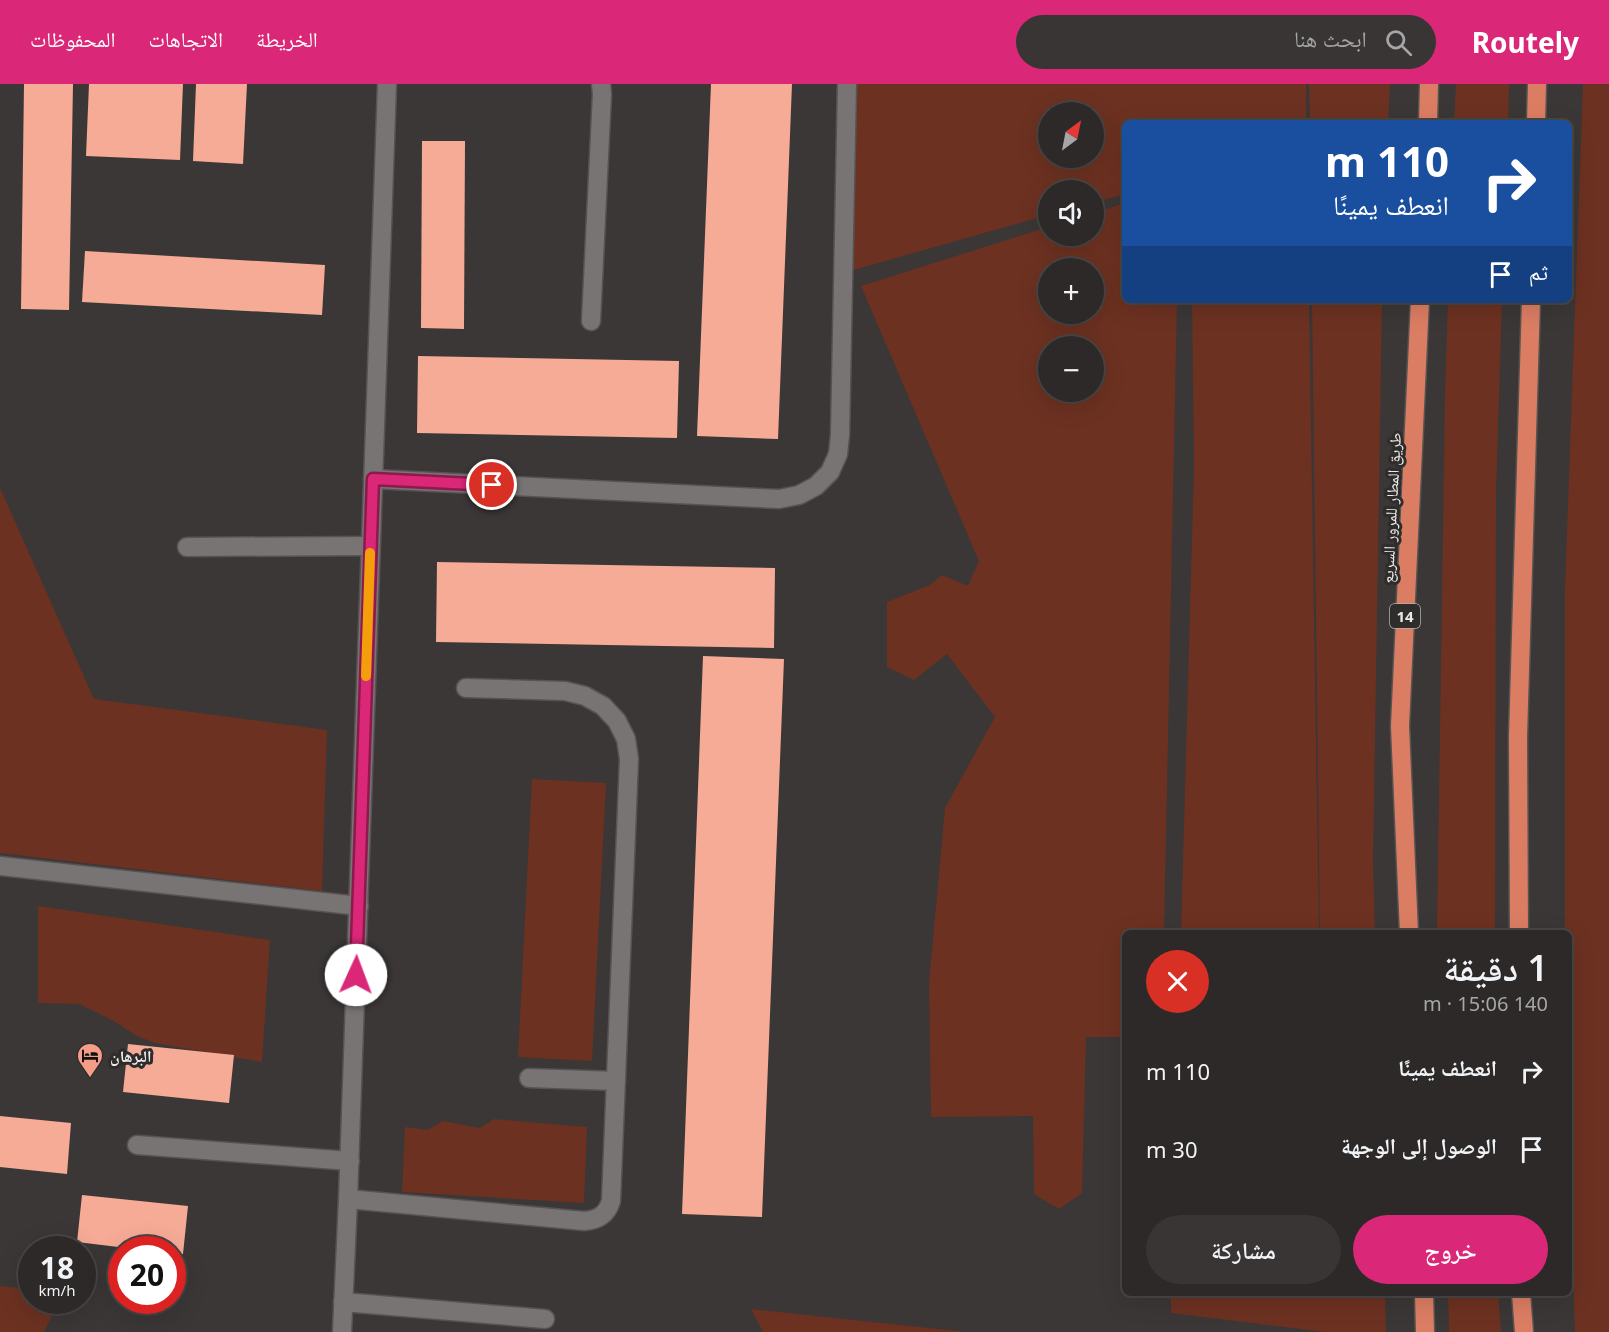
<!DOCTYPE html>
<html lang="ar">
<head>
<meta charset="utf-8">
<style>
	:root { --surface:#2c2928; --page:#383534; --text:#f1f3f6; --muted:#a6a6a8; --line:#484545; --accent:#db2777 }
	body { margin:0; font-family:"Noto Sans","Noto Naskh Arabic",sans-serif; background:var(--page); color:var(--text); direction:rtl; height:100vh; display:flex; flex-direction:column; font-size:22px; white-space:nowrap }
	* { box-sizing:border-box; margin:0 }
	p { font-size:20px; color:var(--muted) }
	.icon { flex:none; width:33px; height:33px; fill:none; stroke:currentColor; stroke-width:2; stroke-linecap:round; stroke-linejoin:round }
	.map { position:relative; flex:1; overflow:hidden; direction:ltr }
	.drawer { position:absolute; left:1122px; top:846px; width:450px; height:366px; display:flex; flex-direction:column; background:var(--surface); border-radius:9px; box-shadow:0 6px 24px #0002,0 0 0 2px var(--line); direction:rtl }
	.drawer>* { flex:none }
	.banner { position:absolute; left:1122px; top:36px; width:450px; height:183px; border-radius:9px; box-shadow:0 6px 24px #0002,0 0 0 2px var(--line); direction:rtl; background:#1a4fa0; color:#fff; overflow:hidden }
	.needle { width:39px; rotate:32deg }
	.buttons { position:absolute; left:1038px; top:18px; display:grid; gap:12px }
	.buttons a { display:grid; place-items:center; width:66px; height:66px; border-radius:50%; background:var(--surface); box-shadow:0 6px 24px #0002,0 0 0 2px var(--line); font-size:30px }
	.speed { position:absolute; left:18px; top:1152px; display:flex; gap:12px; font-size:30px; font-weight:700; text-align:center }
	.speed>* { display:grid; place-content:center; width:78px; height:78px; border-radius:50%; background:var(--surface); box-shadow:0 6px 24px #0002,0 0 0 2px var(--line); line-height:1 }
	.speed small { font-size:15px; font-weight:400 }
	.speed .limit { border:9px solid #d22; background:#fff; color:#111 }
	.pin { position:absolute; display:grid; place-items:center; width:51px; height:51px; color:#fff; margin:-26px; border:3px solid #fff; border-radius:50%; box-shadow:0 2px 6px #0007 }
	.me { position:absolute; width:66px; margin:-33px; rotate:2deg; stroke-linejoin:round; filter:drop-shadow(0 0 4px #0008) }
	.turn { display:flex; align-items:center; gap:21px; height:126px; padding:0 24px; font-size:27px }
	.turn .icon { width:78px; height:78px; stroke-width:2.5 }
	.turn b { display:block; font-size:42px; line-height:51px }
	.then { display:flex; align-items:center; height:57px; padding:0 24px; background:#0003; gap:12px; font-size:22px }
	.round { display:grid; place-items:center; flex:none; width:63px; height:63px; border-radius:32px; background:var(--page) }
	.headline { display:flex; align-items:center; justify-content:space-between; height:102px; padding:0 24px }
	h1 { font-size:36px; font-weight:600; line-height:45px }
	.primary-button { display:flex; gap:12px; margin-top:auto; padding:12px 24px }
	.primary-button a { flex:1; height:69px; border-radius:36px; background:var(--accent); color:#fff; font-size:24px; font-weight:600; line-height:69px; text-align:center }
	.primary-button a+a { background:var(--page); color:var(--text) }
	ul { padding:0; list-style:none }
	li { display:flex; align-items:center; gap:18px; height:78px; padding:0 24px }
	li div { flex:1 }
	li b { display:block; font-size:22px }
	li em { font-style:normal }
	header { display:flex; align-items:center; gap:36px; box-sizing:border-box; height:84px; padding:0 30px; background:var(--accent); color:#fff }
	header strong { font-size:28px }
	nav { display:flex; gap:33px; margin-inline-start:auto; font-size:21px }
	.search { width:420px; height:54px; background:var(--page); display:flex; align-items:center; gap:15px; box-sizing:border-box; padding:0 21px; border-radius:33px; color:var(--muted); font-size:22px }
	.map>svg:first-child { display:block }
	.green { fill:#6c3121; fill-rule:evenodd }
	.building { fill:#f6ab96 }
	.lines { fill:none; stroke-linecap:round; stroke-linejoin:round }
	.minor-casing { stroke:#565352; stroke-width:21 }
	.highway-casing { stroke:#565352; stroke-width:21 }
	.minor { stroke:#777473; stroke-width:18 }
	.highway { stroke:#db7d63; stroke-width:18 }
	.route-casing { stroke:#8e194d; stroke-width:15 }
	.route { stroke:#db2777; stroke-width:10 }
	.slow { stroke:#f59e0b; stroke-width:10 }
	.labels { text-anchor:middle; dominant-baseline:central; stroke-width:6; stroke-linejoin:round; paint-order:stroke }
	.shield { fill:#2f2d2c; stroke:#b3b1b0; stroke-width:1.5 }
	.shield-label { font-size:15px; font-weight:bold; fill:#ebe9e8 }
	.street-label { font-size:16px; fill:#ebe9e8; stroke:#2f2d2c }
	.poi-label { font-size:16px; font-weight:bold; fill:#ebe9e8; stroke:#2f2d2c; text-anchor:start }
</style>
</head>
<body>
<header>
<strong>Routely</strong>
<div class="search"><svg class="icon" aria-label="search" viewBox="0 0 24 24"><circle cx="10" cy="10" r="6"/><path d="M15 15l6 6"/></svg>ابحث هنا</div>
<nav><a>الخريطة</a><a>الاتجاهات</a><a>المحفوظات</a></nav>
</header>
<div class="map">
<svg width="1609" height="1248" viewBox="0 0 1609 1248">
	<rect width="100%" height="100%" fill="#3a3736"/>
	<g class="green">
		<path d="M 846,0 L 1306,0 L 1306,39 L 1125,39 L 1125,110 L 1094,119 L 1094,106 L 1048,106 L 1048,131 L 843,189 ZM 1048,28 L 1094,28 L 1094,74 L 1048,74 Z"/>
		<path d="M 1309,0 L 1390,0 L 1388,39 L 1310,39 Z"/>
		<path d="M 1456,0 L 1509,0 L 1508,39 L 1454,39 Z"/>
		<path d="M 1583,0 L 1609,0 L 1609,1248 L 1575,1248 L 1569,1071 L 1569,849 L 1565,849 L 1565,504 Z"/>
		<path d="M 1125,119 L 1125,216 L 1177,216 L 1164,849 L 1125,849 L 1125,953 L 1086,953 L 1082,1109 L 1059,1125 L 1034,1110 L 1033,1032 L 931,1033 L 929,899 L 945,724 L 995,633 L 947,570 L 914,596 L 887,583 L 887,518 L 930,501 L 942,491 L 968,502 L 979,477 L 861,202 L 1048,143 L 1048,152 L 1094,152 L 1094,129 ZM 1048,184 L 1094,184 L 1094,230 L 1048,230 ZM 1048,262 L 1094,262 L 1094,308 L 1048,308 Z"/>
		<path d="M 1192,216 L 1309,216 L 1319,849 L 1181,849 L 1194,381 Z"/>
		<path d="M 1312,216 L 1382,216 L 1373,778 L 1375,849 L 1320,849 Z"/>
		<path d="M 1448,216 L 1502,216 L 1496,408 L 1495,849 L 1437,849 L 1445,310 Z"/>
		<path d="M 0,404 L 94,615 L 327,646 L 322,807 L 0,769 Z"/>
		<path d="M 532,695 L 606,699 L 592,977 L 518,973 Z"/>
		<path d="M 38,822 L 270,856 L 262,978 L 155,959 L 137,952 L 112,936 L 79,920 L 38,919 Z"/>
		<path d="M 494,1035 L 587,1043 L 584,1119 L 402,1108 L 405,1043 L 427,1046 L 443,1037 L 480,1044 Z"/>
		<path d="M 0,1202 L 31,1205 L 32,1216 L 59,1217 L 44,1248 L 0,1248 Z"/>
		<path d="M 1171,1209 L 1385,1209 L 1386,1248 L 1325,1248 L 1171,1229 Z"/>
		<path d="M 1448,1209 L 1498,1209 L 1501,1248 L 1449,1248 Z"/>
		<path d="M 751,1225 L 966,1248 L 763,1248 Z"/>
	</g>
	<g class="building">
		<path d="M 24,0 L 73,0 L 69,226 L 21,225 Z"/>
		<path d="M 89,0 L 183,0 L 180,76 L 86,72 Z"/>
		<path d="M 196,0 L 247,0 L 243,80 L 193,77 Z"/>
		<path d="M 711,0 L 792,0 L 778,355 L 697,352 Z"/>
		<path d="M 422,57 L 465,57 L 464,245 L 421,244 Z"/>
		<path d="M 85,167 L 325,181 L 322,231 L 82,218 Z"/>
		<path d="M 418,272 L 679,277 L 677,354 L 417,349 Z"/>
		<path d="M 437,478 L 775,484 L 774,564 L 436,558 Z"/>
		<path d="M 703,572 L 784,575 L 762,1133 L 682,1130 Z"/>
		<path d="M 128,960 L 234,971 L 229,1019 L 123,1008 Z"/>
		<path d="M 0,1032 L 71,1039 L 67,1090 L 0,1083 Z"/>
		<path d="M 82,1111 L 188,1122 L 183,1170 L 172,1169 L 172,1166 L 143,1166 L 77,1158 Z"/>
	</g>
	<g class="lines">
		<defs>
			<g id="minor">
				<path d="M 591,237 L 602,10 L 601,0"/>
				<path d="M 373,395 L 779,415 L 799,411 L 816,402 L 830,388 L 838,370 L 840,351 L 847,0"/>
				<path d="M 187,463 L 370,462"/>
				<path d="M 0,782 L 359,822"/>
				<path d="M 529,994 L 616,997"/>
				<path d="M 137,1061 L 350,1077"/>
				<path d="M 348,1115 L 584,1137 C 599,1136 607,1130 611,1117 L 629,675 L 626,655 L 617,637 L 603,622 L 585,612 L 565,607 L 466,604"/>
				<path d="M 343,1218 L 545,1235"/>
				<path d="M 342,1248 L 348,1115 L 387,0"/>
			</g>
			<g id="highway">
				<path d="M 1428,39 L 1429,0"/>
				<path d="M 1536,39 L 1537,0"/>
				<path d="M 1409,849 L 1400,642 L 1420,216"/>
				<path d="M 1519,849 L 1518,653 L 1531,216"/>
				<path d="M 1424,1209 L 1425,1248"/>
				<path d="M 1521,1209 L 1524,1248"/>
			</g>
		</defs>
		<use href="#minor" class="minor-casing"/>
		<use href="#highway" class="highway-casing"/>
		<use href="#minor" class="minor"/>
		<use href="#highway" class="highway"/>
	</g>
	<g class="lines">
		<defs>
			<path id="route" d="M 356,891 L 373,395 L 492,401"/>
		</defs>
		<use href="#route" class="route-casing"/>
		<use href="#route" class="route"/>
		<path class="slow" d="M 366,592 L 370,469"/>
	</g>
	<defs>
		<symbol id="hotel-pin" viewBox="-11 -11 22 30"><path d="M0 17L-7.5 6A9.5 9.5 0 1 1 7.5 6Z" fill="#f49e87" stroke="#2f2d2c"/><path d="M-6-4.5h1.5V1H6V5H4.5V3h-9V5H-6ZM-4 0a1.8 1.8 0 1 1 3.6 0ZM.5 0V-2.5h3Q6-2.5 6 0Z" fill="#111"/></symbol>
	</defs>
	<g fill-rule="evenodd">
		<use href="#hotel-pin" x="75" y="957" width="30" height="40"/>
	</g>
	<g class="labels">
		<rect class="shield" x="1390" y="520" width="30" height="24" rx="4.5"/>
		<g class="shield-label">
			<text x="1405" y="532">14</text>
		</g>
		<g class="street-label">
			<text transform="translate(1391 424) rotate(-87)">طريق المطار للمرور السريع</text>
		</g>
		<g class="poi-label">
			<text x="110" y="972">البرهان</text>
		</g>
	</g>
</svg>
<div class="buttons">
<a><svg class="needle" viewBox="-14 -14 28 28"><path d="M0-13l5 13h-10z" fill="#e53935"/><path d="M0 13l5-13h-10z" fill="#a6a6a8"/></svg></a>
<a><svg class="icon" aria-label="sound" viewBox="0 0 24 24"><path d="M4 9h4l5-4v14l-5-4H4zM17 9q2 3 0 6"/></svg></a>
<a>+</a>
<a>−</a>
</div>
<div class="speed"><div>18<small>km/h</small></div><div class="limit">20</div></div>
<div class="pin" style="left:492px;top:401px;background:#d93025"><svg class="icon" aria-label="arrive" viewBox="0 0 24 24"><path d="M6 21V4h12l-3 4 3 4H6"/></svg></div>
<svg class="me" style="left:356px;top:891px" viewBox="-20 -20 40 40"><circle r="19" fill="#fff"/><path d="M0-13L10 11 0 6-10 11z" fill="#db2777"/></svg>
<div class="banner">
<div class="turn"><svg class="icon" aria-label="right" viewBox="0 0 24 24"><path d="M7 20v-9h11M14 6l5 5-5 5"/></svg><div><b>110 m</b>انعطف يمينًا</div></div>
<div class="then">ثم<svg class="icon" aria-label="arrive" viewBox="0 0 24 24"><path d="M6 21V4h12l-3 4 3 4H6"/></svg></div>
</div>
<section class="drawer">
<div class="headline"><div><h1>1 دقيقة</h1><p>140 m · 15:06</p></div><a class="round" style="background:#d93025;color:#fff"><svg class="icon" aria-label="close" viewBox="0 0 24 24"><path d="M6 6l12 12M18 6L6 18"/></svg></a></div>
<ul>
<li><svg class="icon" aria-label="right" viewBox="0 0 24 24"><path d="M7 20v-9h11M14 6l5 5-5 5"/></svg><div><b>انعطف يمينًا</b></div><em>110 m</em></li>
<li><svg class="icon" aria-label="arrive" viewBox="0 0 24 24"><path d="M6 21V4h12l-3 4 3 4H6"/></svg><div><b>الوصول إلى الوجهة</b></div><em>30 m</em></li>
</ul>
<div class="primary-button"><a>خروج</a><a>مشاركة</a></div>
</section>
</div>
</body>
</html>
